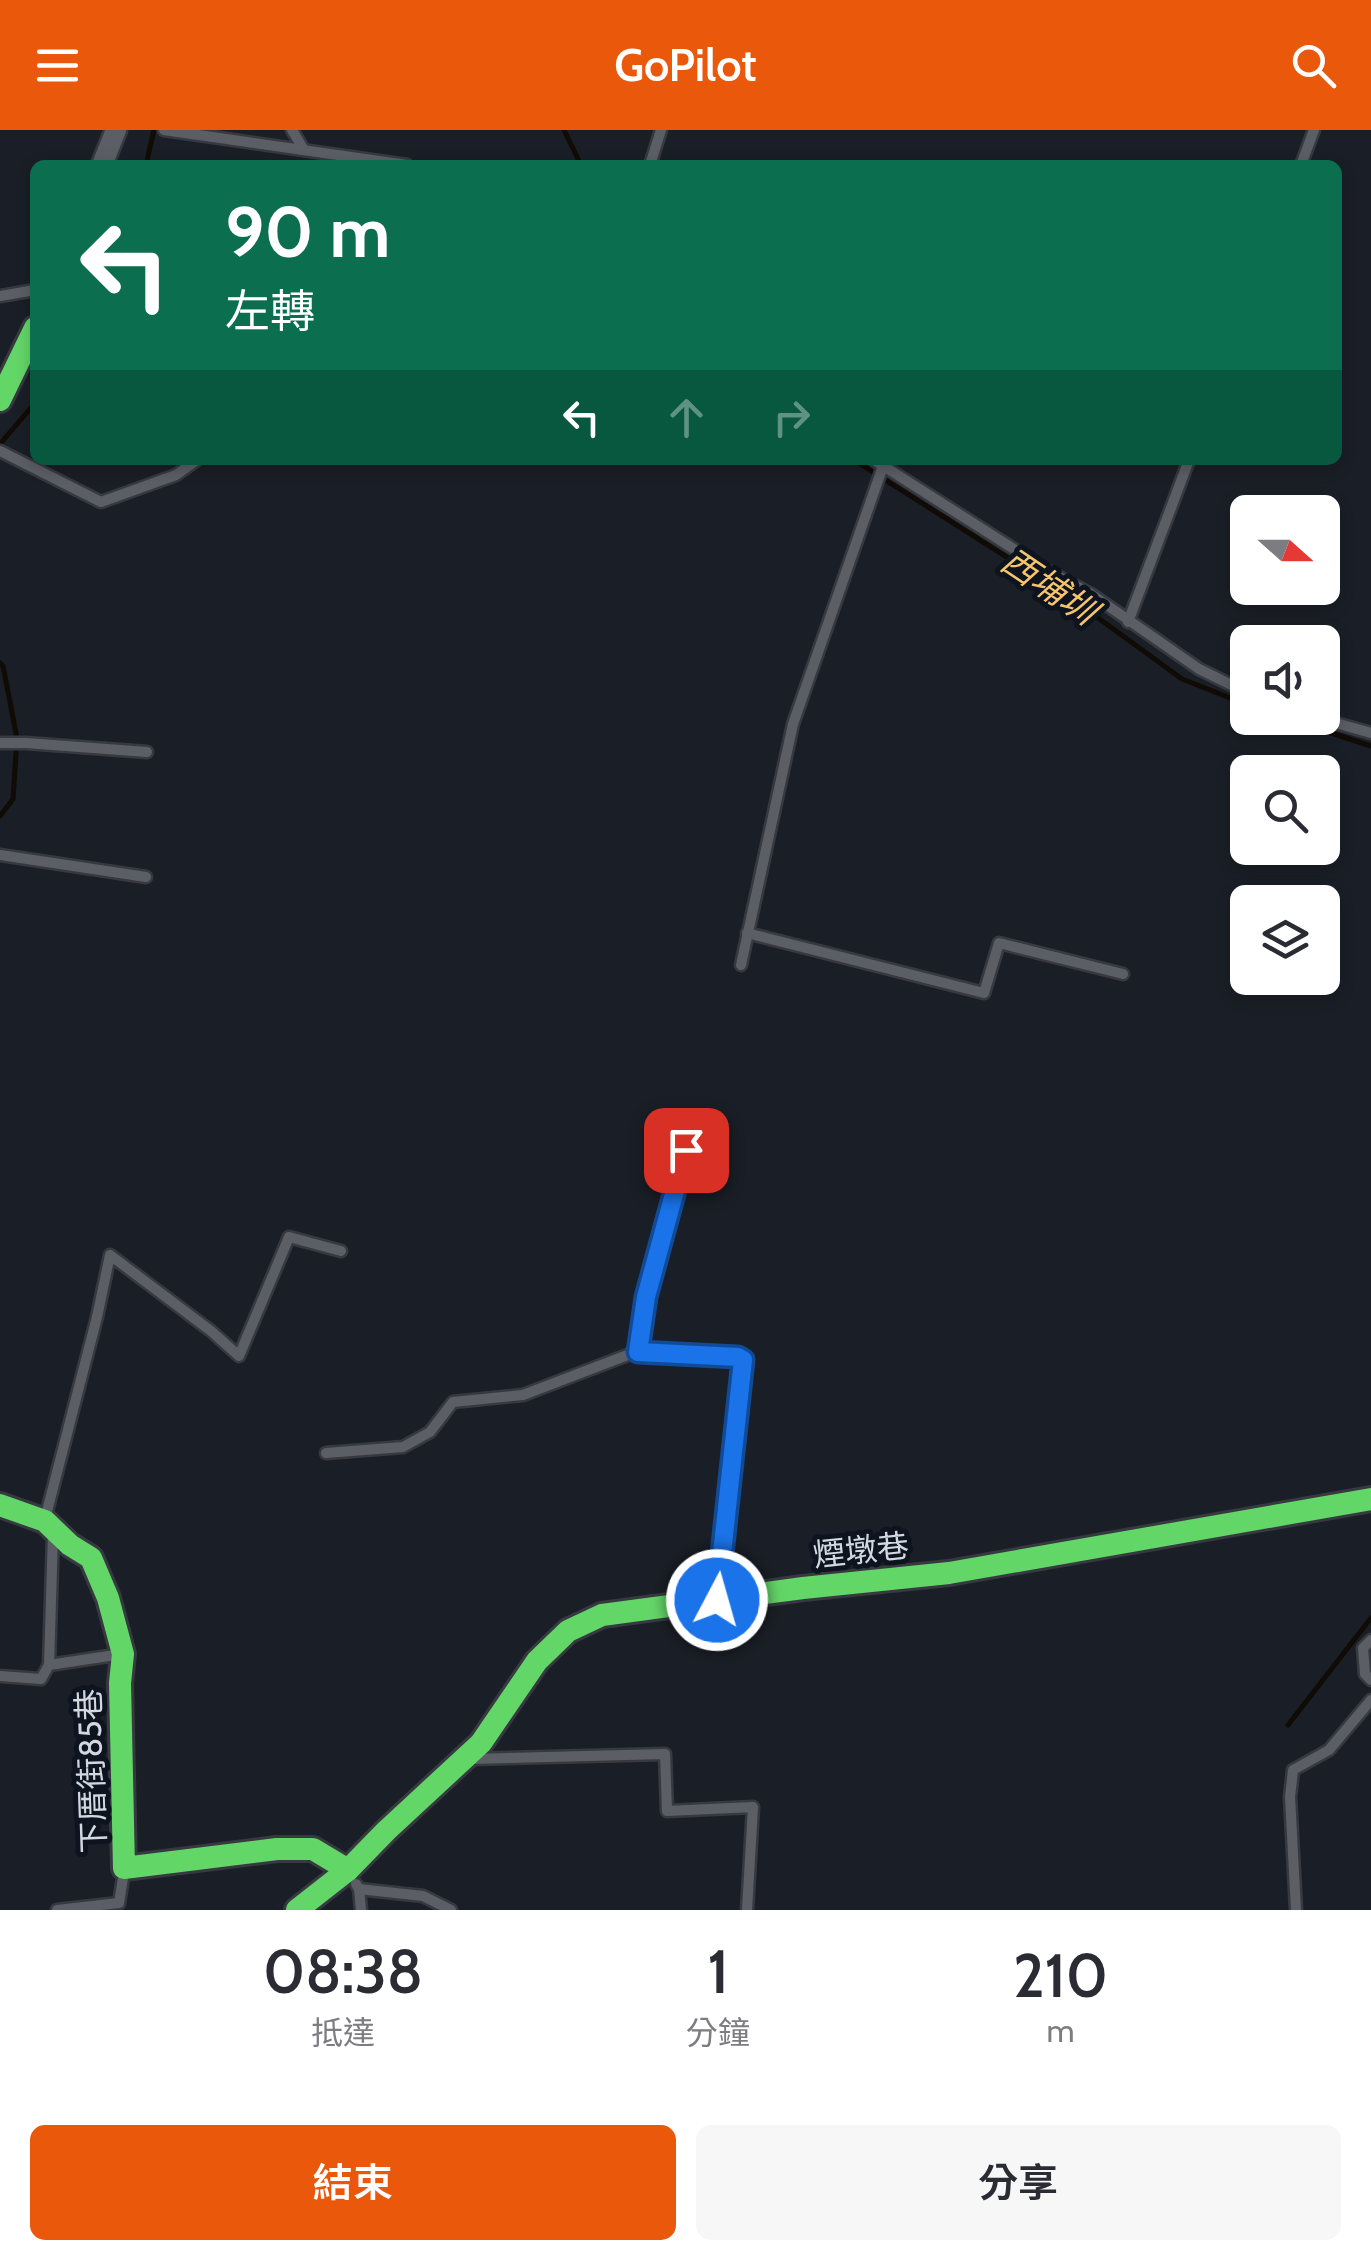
<!DOCTYPE html>
<html lang="zh-TW">
<head>
<meta charset="utf-8">
<style>
	:root { --surface:#fff; --page:#f7f7f7; --text:#2b2b33; --muted:#7c7c81; --accent:#ea580c }
	body { margin:0; font-family:Cabin,"Noto Sans TC",sans-serif; background:var(--page); color:var(--text); height:100vh; display:flex; flex-direction:column; font-size:38px; white-space:nowrap }
	* { box-sizing:border-box; margin:0 }
	p { font-size:32px; color:var(--muted) }
	.icon { flex:none; width:55px; height:55px; fill:none; stroke:currentColor; stroke-width:2; stroke-linecap:round; stroke-linejoin:round }
	.map { position:relative; height:1780px; overflow:hidden }
	.panel { display:flex; flex-direction:column; background:var(--surface); flex:1 }
	.panel>* { flex:none }
	.guide { position:absolute; left:30px; top:30px; width:1312px; height:305px; border-radius:15px; box-shadow:0 5px 15px #0003; background:#0b6e4f; color:#fff; overflow:hidden }
	.needle { width:65px; rotate:111deg }
	.tools { position:absolute; left:1230px; top:365px; display:grid; gap:20px }
	.tools a { display:grid; place-items:center; width:110px; height:110px; border-radius:15px; background:var(--surface); box-shadow:0 5px 15px #0003; font-size:50px }
	.pin { position:absolute; display:grid; place-items:center; width:85px; height:85px; color:#fff; margin:-42px; border-radius:20px; box-shadow:0 5px 15px #0006 }
	.me { position:absolute; width:110px; margin:-55px; rotate:6deg; stroke-linejoin:round; filter:drop-shadow(0 0 8px #0008) }
	.turn { display:flex; align-items:center; gap:35px; height:210px; padding:0 30px; font-size:45px }
	.turn .icon { width:130px; height:130px; stroke-width:2.5 }
	.turn b { display:block; font-size:70px; line-height:85px }
	.lanes { display:flex; align-items:center; height:95px; padding:0 30px; background:#0003; justify-content:center; gap:50px; direction:ltr }
	.lanes .off { opacity:.35 }
	.eta { display:flex; justify-content:space-evenly; align-items:center; height:170px; text-align:center }
	.eta b { font-size:60px; font-weight:600; line-height:70px }
	.action { display:flex; gap:20px; margin-top:auto; padding:20px 30px }
	.action a { flex:1; height:115px; border-radius:15px; background:var(--accent); color:#fff; font-size:40px; font-weight:600; line-height:115px; text-align:center }
	.action a+a { background:var(--page); color:var(--text) }
	header { display:flex; justify-content:space-between; align-items:center; height:130px; padding:0 30px; background:var(--accent); color:#fff; font-size:45px; font-weight:600 }
	.map>svg:first-child { display:block }
	.lines { fill:none; stroke-linecap:round; stroke-linejoin:round }
	.stream { stroke:#100b04; stroke-width:5 }
	.lane-casing { stroke:#373940; stroke-width:15 }
	.street-casing { stroke:#373940; stroke-width:25 }
	.fast-casing { stroke:#373940; stroke-width:28 }
	.lane { stroke:#5b5f65; stroke-width:10 }
	.street { stroke:#5b5f65; stroke-width:20 }
	.fast { stroke:#63d668; stroke-width:22 }
	.route-casing { stroke:#114b97; stroke-width:25 }
	.route { stroke:#1a73e8; stroke-width:18 }
	.labels { text-anchor:middle; dominant-baseline:central; stroke-width:10; stroke-linejoin:round; paint-order:stroke }
	.street-label { font-size:32px; fill:#d3d7e0; stroke:#0d1420 }
	.water-label { font-size:35px; font-style:italic; fill:#f6c46a; stroke:#0d1420 }
</style>
</head>
<body>
<header><svg class="icon" aria-label="menu" viewBox="0 0 24 24"><path d="M4 6h16M4 12h16M4 18h16"/></svg>GoPilot<svg class="icon" aria-label="search" viewBox="0 0 24 24"><circle cx="10" cy="10" r="6"/><path d="M15 15l6 6"/></svg></header>
<div class="map">
<svg width="1371" height="1780" viewBox="0 0 1371 1780">
	<rect width="100%" height="100%" fill="#1a1e26"/>
	<g class="lines">
		<g class="stream">
			<path d="M 564,0 L 581,35"/>
			<path d="M 146,35 L 154,0"/>
			<path d="M 0,314 L 35,273"/>
			<path d="M 854,330 L 1068,466 L 1182,549 L 1248,575"/>
			<path d="M 0,533 L 3,536 L 16,603 L 16,623 L 13,669 L 0,686"/>
			<path d="M 1285,588 L 1371,616"/>
			<path d="M 1288,1595 L 1371,1488"/>
		</g>
		<defs>
			<g id="lane">
				<path d="M 164,0 L 407,35"/>
				<path d="M 292,0 L 304,20"/>
				<path d="M 650,35 L 661,0"/>
				<path d="M 1301,35 L 1314,0"/>
				<path d="M 0,166 L 35,160"/>
				<path d="M 0,321 L 101,372 L 176,345 L 197,330"/>
				<path d="M 874,330 L 1050,442 L 1091,464 L 1199,539 L 1248,563"/>
				<path d="M 1128,492 L 1189,330"/>
				<path d="M 1318,588 L 1371,603"/>
				<path d="M 0,613 L 26,613 L 147,622"/>
				<path d="M 0,725 L 146,747"/>
				<path d="M 747,803 L 984,863 L 999,813 L 1123,844"/>
				<path d="M 741,835 L 793,594 L 883,336"/>
				<path d="M 638,1221 L 646,1167 L 686,1021"/>
				<path d="M 326,1323 L 403,1317 L 430,1302 L 453,1272 L 523,1265 L 638,1221 L 738,1227 L 743,1230 L 718,1467"/>
				<path d="M 45,1389 L 97,1187 L 110,1125 L 211,1201 L 239,1226 L 289,1107 L 341,1121"/>
				<path d="M 1371,1510 L 1363,1518 L 1365,1544 L 1371,1550"/>
				<path d="M 49,1535 L 53,1404"/>
				<path d="M 0,1546 L 41,1549 L 49,1535 L 122,1524"/>
				<path d="M 471,1629 L 665,1624 L 667,1681 L 753,1677 L 747,1780"/>
				<path d="M 356,1754 L 359,1759 L 361,1780"/>
				<path d="M 359,1759 L 423,1766 L 451,1780"/>
				<path d="M 57,1780 L 119,1773 L 124,1742"/>
				<path d="M 1296,1780 L 1290,1667 L 1293,1640 L 1329,1620 L 1371,1570"/>
			</g>
			<path id="street" d="M 102,35 L 116,0"/>
			<g id="fast">
				<path d="M 0,270 L 35,198"/>
				<path d="M 0,1375 L 45,1391 L 70,1415 L 91,1428 L 108,1468 L 123,1524 L 120,1553 L 124,1738 L 277,1719 L 313,1719 L 348,1740"/>
				<path d="M 297,1780 L 348,1740 L 386,1701 L 481,1613 L 537,1531 L 568,1501 L 602,1485 L 803,1458 L 949,1443 L 1371,1369"/>
			</g>
		</defs>
		<use href="#lane" class="lane-casing"/>
		<use href="#street" class="street-casing"/>
		<use href="#fast" class="fast-casing"/>
		<use href="#lane" class="lane"/>
		<use href="#street" class="street"/>
		<use href="#fast" class="fast"/>
	</g>
	<g class="lines">
		<defs>
			<path id="route" d="M 686,1020 L 646,1167 L 638,1222 L 738,1227 L 743,1230 L 717,1470"/>
		</defs>
		<use href="#route" class="route-casing"/>
		<use href="#route" class="route"/>
	</g>
	<g class="labels">
		<g class="street-label">
			<text transform="translate(861 1420) rotate(-6)">煙墩巷</text>
			<text transform="translate(91 1641) rotate(-92)">下厝街85巷</text>
		</g>
		<g class="water-label">
			<text transform="translate(1049 456) rotate(34)">西埔圳</text>
		</g>
	</g>
</svg>
<div class="tools">
<a><svg class="needle" viewBox="-14 -14 28 28"><path d="M0-13l5 13h-10z" fill="#e53935"/><path d="M0 13l5-13h-10z" fill="#7c7c81"/></svg></a>
<a><svg class="icon" aria-label="sound" viewBox="0 0 24 24"><path d="M4 9h4l5-4v14l-5-4H4zM17 9q2 3 0 6"/></svg></a>
<a><svg class="icon" aria-label="search" viewBox="0 0 24 24"><circle cx="10" cy="10" r="6"/><path d="M15 15l6 6"/></svg></a>
<a><svg class="icon" aria-label="layers" viewBox="0 0 24 24"><path d="M12 4l9 5-9 5-9-5zM3 14l9 5 9-5"/></svg></a>
</div>
<div class="pin" style="left:686px;top:1020px;background:#d93025"><svg class="icon" aria-label="arrive" viewBox="0 0 24 24"><path d="M6 21V4h12l-3 4 3 4H6"/></svg></div>
<svg class="me" style="left:717px;top:1470px" viewBox="-20 -20 40 40"><circle r="17" fill="#1a73e8" stroke="#fff" stroke-width="3"/><path d="M0-11L8 9 0 5-8 9z" fill="#fff"/></svg>
<div class="guide">
<div class="turn"><svg class="icon" aria-label="left" viewBox="0 0 24 24"><path d="M17 20v-9H6M10 6l-5 5 5 5"/></svg><div><b>90 m</b>左轉</div></div>
<div class="lanes"><svg class="icon" aria-label="left" viewBox="0 0 24 24"><path d="M17 20v-9H6M10 6l-5 5 5 5"/></svg><svg class="icon off" aria-label="ahead" viewBox="0 0 24 24"><path d="M12 20V5M6 11l6-6 6 6"/></svg><svg class="icon off" aria-label="right" viewBox="0 0 24 24"><path d="M7 20v-9h11M14 6l5 5-5 5"/></svg></div>
</div>
</div>
<section class="panel">
<div class="eta">
<div><b>08:38</b><p>抵達</p></div>
<div><b>1</b><p>分鐘</p></div>
<div><b>210</b><p>m</p></div>
</div>
<div class="action"><a>結束</a><a>分享</a></div>
</section>
</body>
</html>
